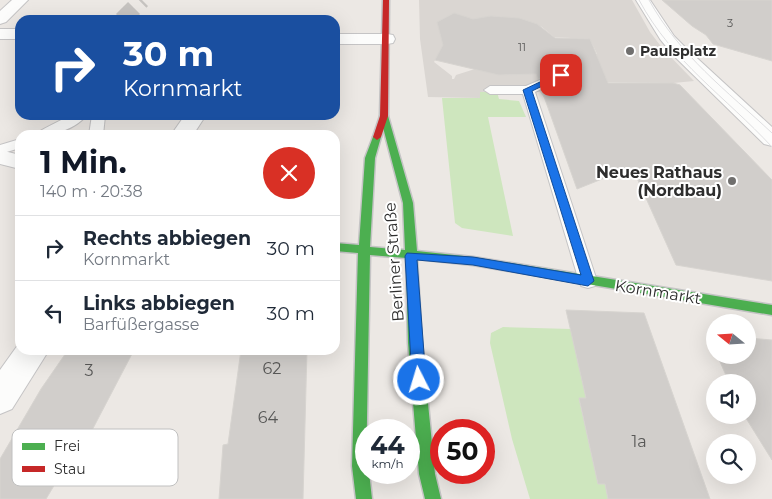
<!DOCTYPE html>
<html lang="de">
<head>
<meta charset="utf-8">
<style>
	:root { --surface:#fff; --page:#f6f6f7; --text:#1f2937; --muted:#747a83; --line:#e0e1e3; --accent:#111827 }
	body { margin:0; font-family:Montserrat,sans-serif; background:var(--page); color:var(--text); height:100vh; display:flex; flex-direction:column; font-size:19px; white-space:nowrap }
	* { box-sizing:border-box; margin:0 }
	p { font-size:16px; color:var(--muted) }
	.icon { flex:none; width:28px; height:28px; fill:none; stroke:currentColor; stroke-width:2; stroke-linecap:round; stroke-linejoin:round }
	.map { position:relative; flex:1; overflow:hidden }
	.sheet { position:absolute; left:15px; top:130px; width:325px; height:225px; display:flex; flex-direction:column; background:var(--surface); border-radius:15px; box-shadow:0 5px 20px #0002 }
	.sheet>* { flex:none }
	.top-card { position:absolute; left:15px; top:15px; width:325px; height:105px; border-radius:15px; box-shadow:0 5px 20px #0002; background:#1a4fa0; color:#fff; overflow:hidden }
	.needle { width:32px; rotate:288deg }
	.fabs { position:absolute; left:706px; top:314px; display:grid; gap:10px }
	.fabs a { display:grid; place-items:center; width:50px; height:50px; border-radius:50%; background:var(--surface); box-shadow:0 5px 20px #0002; font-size:25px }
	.speed { position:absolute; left:355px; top:419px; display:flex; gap:10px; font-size:25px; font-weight:700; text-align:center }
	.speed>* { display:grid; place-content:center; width:65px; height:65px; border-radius:50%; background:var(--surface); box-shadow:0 5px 20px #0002; line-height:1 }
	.speed small { font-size:12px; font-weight:400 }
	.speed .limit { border:8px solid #d22; background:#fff; color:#111 }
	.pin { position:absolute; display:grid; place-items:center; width:42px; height:42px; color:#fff; margin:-21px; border-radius:10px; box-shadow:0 2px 8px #0006 }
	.me { position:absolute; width:55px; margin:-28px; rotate:355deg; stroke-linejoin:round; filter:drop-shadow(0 0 4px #0008) }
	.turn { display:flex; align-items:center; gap:18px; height:105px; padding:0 25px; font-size:22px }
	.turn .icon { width:65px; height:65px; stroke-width:2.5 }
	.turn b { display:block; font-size:35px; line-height:42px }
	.round { display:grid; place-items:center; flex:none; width:52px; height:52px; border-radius:26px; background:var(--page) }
	.summary { display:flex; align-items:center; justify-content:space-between; height:85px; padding:0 25px }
	h1 { font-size:30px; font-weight:700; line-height:38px; color:var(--accent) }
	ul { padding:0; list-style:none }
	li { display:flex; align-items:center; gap:15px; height:65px; padding:0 25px; border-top:1px solid var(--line) }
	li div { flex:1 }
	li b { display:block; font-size:19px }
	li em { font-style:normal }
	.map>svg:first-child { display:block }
	.green { fill:#cee6be }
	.plaza { fill:#dad6d2; fill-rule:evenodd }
	.building { fill:#d1cecb; stroke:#d7d4d0 }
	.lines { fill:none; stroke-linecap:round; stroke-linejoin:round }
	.street-tunnel { stroke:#c6c3c0; stroke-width:17; stroke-dasharray:17 9; stroke-linecap:butt }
	.lane-casing { stroke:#c5c4c5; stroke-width:2 }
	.street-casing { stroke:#c5c4c5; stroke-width:2 }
	.fast-casing { stroke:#c5c4c5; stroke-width:3 }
	.jam-casing { stroke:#c5c4c5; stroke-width:3 }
	.lane { fill:#fcfcfb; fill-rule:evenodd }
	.street { fill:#fcfcfb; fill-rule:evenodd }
	.fast { fill:#4caf50; fill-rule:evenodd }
	.jam { fill:#c62828; fill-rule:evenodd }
	.tram { stroke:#dfdfe1; stroke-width:1 }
	.route { fill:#1a73e8; stroke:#114b97 }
	.poi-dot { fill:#706f6e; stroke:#fff; stroke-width:2 }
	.labels { text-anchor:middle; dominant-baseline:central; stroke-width:4; stroke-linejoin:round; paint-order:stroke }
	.far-number-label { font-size:11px; fill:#585857 }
	.far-poi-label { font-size:14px; font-weight:bold; fill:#2e2e2e; stroke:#fff; text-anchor:start }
	.poi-label { font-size:16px; font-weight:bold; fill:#2e2e2e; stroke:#fff; text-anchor:end }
	.street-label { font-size:16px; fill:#2e2e2e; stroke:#fff }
	.near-number-label { font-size:16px; fill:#585857 }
	.key { fill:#fff; stroke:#c0c0c0; stroke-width:1 }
	.key-label { font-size:14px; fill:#2e2e2e }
</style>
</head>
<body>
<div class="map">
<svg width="772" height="499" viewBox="0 0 772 499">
	<rect width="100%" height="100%" fill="#ece8e4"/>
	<g class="green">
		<path d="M 480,92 L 497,92 L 499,99 L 519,101 L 526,117 L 488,117 L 513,236 L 462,228 L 455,223 L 442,98 L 480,98 Z"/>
		<path d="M 503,327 L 571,329 L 586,398 L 579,399 L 598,484 L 605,484 L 608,499 L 530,499 L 512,439 L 490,343 L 491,333 Z"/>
	</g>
	<path class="plaza" d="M 419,0 L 632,0 L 650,32 L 663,49 L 694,81 L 673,83 L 577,82 L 545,99 L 540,92 L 528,90 L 480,92 L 480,98 L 428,97 L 420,39 ZM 452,14 L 473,19 L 498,16 L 527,21 L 542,27 L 554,37 L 590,39 L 597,54 L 530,74 L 504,75 L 475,69 L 456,75 L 454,79 L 452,79 L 452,76 L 434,62 L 454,29 L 437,22 Z"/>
	<g class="building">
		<path d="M 662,0 L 772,0 L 772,61 L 713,44 L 706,35 L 692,26 Z"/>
		<path d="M 454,13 L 473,19 L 491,16 L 519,18 L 537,24 L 555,38 L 590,39 L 608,83 L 673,83 L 680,85 L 772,180 L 772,281 L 676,265 L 632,167 L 577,189 L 542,91 L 566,80 L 568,73 L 560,69 L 538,79 L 536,74 L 499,75 L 435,60 L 443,45 L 437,22 Z"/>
		<path d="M 566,310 L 644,313 L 710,499 L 608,499 L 605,484 L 598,484 L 579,398 L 586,398 Z"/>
		<path d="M 748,338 L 772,340 L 772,460 L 744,415 L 748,415 L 748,382 L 729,382 L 717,355 L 748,355 Z"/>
		<path d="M 68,350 L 134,350 L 66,480 L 58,479 L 46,499 L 0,499 L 0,459 L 41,389 Z"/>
		<path d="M 241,350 L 307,350 L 303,499 L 219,499 L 223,445 L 228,444 Z"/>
	</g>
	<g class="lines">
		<path class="street-tunnel" d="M 122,20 L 142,0"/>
		<defs>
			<g id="lane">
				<path d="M 561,71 L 567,75 L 565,78 L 535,92 L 597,281 L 595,286 L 588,288 L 581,286 L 579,281 L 523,94 L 490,94 L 484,90 L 490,86 L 526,86 Z"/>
				<path d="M 71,115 L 86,116 C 73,131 52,135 34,135 C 38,131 64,119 71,115 Z"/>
				<path d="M 92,115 L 105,116 L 103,135 L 89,135 Z"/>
				<path d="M 20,139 L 20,148 L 0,154 L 0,145 Z"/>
			</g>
			<g id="street">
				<path d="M 12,0 L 28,0 L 6,22 L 0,24 L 0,11 Z"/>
				<path d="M 636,0 L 650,0 L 674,36 L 686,48 L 772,127 L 772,146 L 764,144 L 674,56 L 660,39 Z"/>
				<rect x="0" y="29" width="20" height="10"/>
				<path d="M 335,34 L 387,34 L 393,35 L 395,39 L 393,43 L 387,44 L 335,44 Z"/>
				<path d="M 185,115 L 206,115 L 193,135 L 171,135 Z"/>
				<path d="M 0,150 L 20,155 L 20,169 L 0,164 Z"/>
				<path d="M 20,342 L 20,350 L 49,350 L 12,409 L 0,414 L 0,370 Z"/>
			</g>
			<path id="fast" d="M 384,113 L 388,116 L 413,203 L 417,251 L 473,257 L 772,305 L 772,315 L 473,265 L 417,259 L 422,343 L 435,474 L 441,499 L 425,499 L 419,474 L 408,343 L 406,258 L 370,255 L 366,472 L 369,472 L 372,499 L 356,499 L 352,466 L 358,253 L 335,251 L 335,243 L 359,245 L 365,158 L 373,137 L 377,134 L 381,137 L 375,158 L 370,247 L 405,250 L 403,203 L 380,116 Z"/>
			<path id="jam" d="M 383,0 L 389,0 L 388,116 L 381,137 L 377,140 L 373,137 L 380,116 Z"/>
		</defs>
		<use href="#lane" class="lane-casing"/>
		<use href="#street" class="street-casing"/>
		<use href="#fast" class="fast-casing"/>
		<use href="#jam" class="jam-casing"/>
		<use href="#lane" class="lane"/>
		<use href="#street" class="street"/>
		<use href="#fast" class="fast"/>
		<use href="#jam" class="jam"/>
		<g class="tram">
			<path d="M 639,0 C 673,63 725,96 772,147"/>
			<path d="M 649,0 C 679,55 727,91 772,133"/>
		</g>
	</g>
	<path class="route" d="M 559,73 L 565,75 L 532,91 L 594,281 L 588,286 L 473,265 L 417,260 L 426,380 L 424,385 L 419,386 L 414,385 L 412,380 L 405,256 L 407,253 L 473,257 L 581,275 L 523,90 Z"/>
	<g class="poi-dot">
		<circle cx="630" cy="51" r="5"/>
		<circle cx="732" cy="181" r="5"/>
	</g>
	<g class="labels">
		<g class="far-number-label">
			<text x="730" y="23">3</text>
			<text x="522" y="47">11</text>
		</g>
		<g class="far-poi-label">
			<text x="640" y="51">Paulsplatz</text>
		</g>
		<g class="poi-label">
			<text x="722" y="172">Neues Rathaus<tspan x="722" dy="18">(Nordbau)</tspan></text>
		</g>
		<g class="street-label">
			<text transform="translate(394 262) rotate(-94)">Berliner Straße</text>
			<text transform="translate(658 292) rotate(9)">Kornmarkt</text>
		</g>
		<g class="near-number-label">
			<text x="272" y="368">62</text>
			<text x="89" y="370">3</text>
			<text x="268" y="417">64</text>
			<text x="639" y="441">1a</text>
		</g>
	</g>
	<rect x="12" y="429" width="166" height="57" rx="8" class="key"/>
	<rect x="22" y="443" width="23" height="7" fill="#4caf50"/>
	<rect x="22" y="466" width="23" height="6" fill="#c62828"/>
	<g class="key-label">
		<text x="54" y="451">Frei</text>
		<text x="54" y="474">Stau</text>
	</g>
</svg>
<div class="fabs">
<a><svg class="needle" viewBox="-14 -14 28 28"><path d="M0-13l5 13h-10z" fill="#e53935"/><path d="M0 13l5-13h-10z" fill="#747a83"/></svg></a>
<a><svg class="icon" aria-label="sound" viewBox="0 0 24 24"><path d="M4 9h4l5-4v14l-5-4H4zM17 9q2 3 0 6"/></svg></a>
<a><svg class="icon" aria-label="search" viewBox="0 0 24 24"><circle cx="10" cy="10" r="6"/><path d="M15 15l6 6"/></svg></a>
</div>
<div class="speed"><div>44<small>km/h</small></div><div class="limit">50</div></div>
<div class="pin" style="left:561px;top:75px;background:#d93025"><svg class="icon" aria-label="arrive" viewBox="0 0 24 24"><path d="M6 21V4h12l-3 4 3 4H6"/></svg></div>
<svg class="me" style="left:419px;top:380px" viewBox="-20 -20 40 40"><circle r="17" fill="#1a73e8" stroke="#fff" stroke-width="3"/><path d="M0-11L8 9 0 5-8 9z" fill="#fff"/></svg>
<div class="top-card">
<div class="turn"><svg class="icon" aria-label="right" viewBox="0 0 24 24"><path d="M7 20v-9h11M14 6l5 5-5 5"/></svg><div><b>30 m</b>Kornmarkt</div></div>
</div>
<section class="sheet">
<div class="summary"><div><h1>1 Min.</h1><p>140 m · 20:38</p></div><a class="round" style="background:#d93025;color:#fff"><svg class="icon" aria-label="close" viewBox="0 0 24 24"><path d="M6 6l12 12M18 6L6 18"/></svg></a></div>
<ul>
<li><svg class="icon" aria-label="right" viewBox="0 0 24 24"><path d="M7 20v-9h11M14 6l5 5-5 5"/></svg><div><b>Rechts abbiegen</b><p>Kornmarkt</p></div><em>30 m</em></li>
<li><svg class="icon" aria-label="left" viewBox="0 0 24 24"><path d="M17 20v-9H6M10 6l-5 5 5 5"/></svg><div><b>Links abbiegen</b><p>Barfüßergasse</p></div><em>30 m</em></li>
</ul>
</section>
</div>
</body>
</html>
